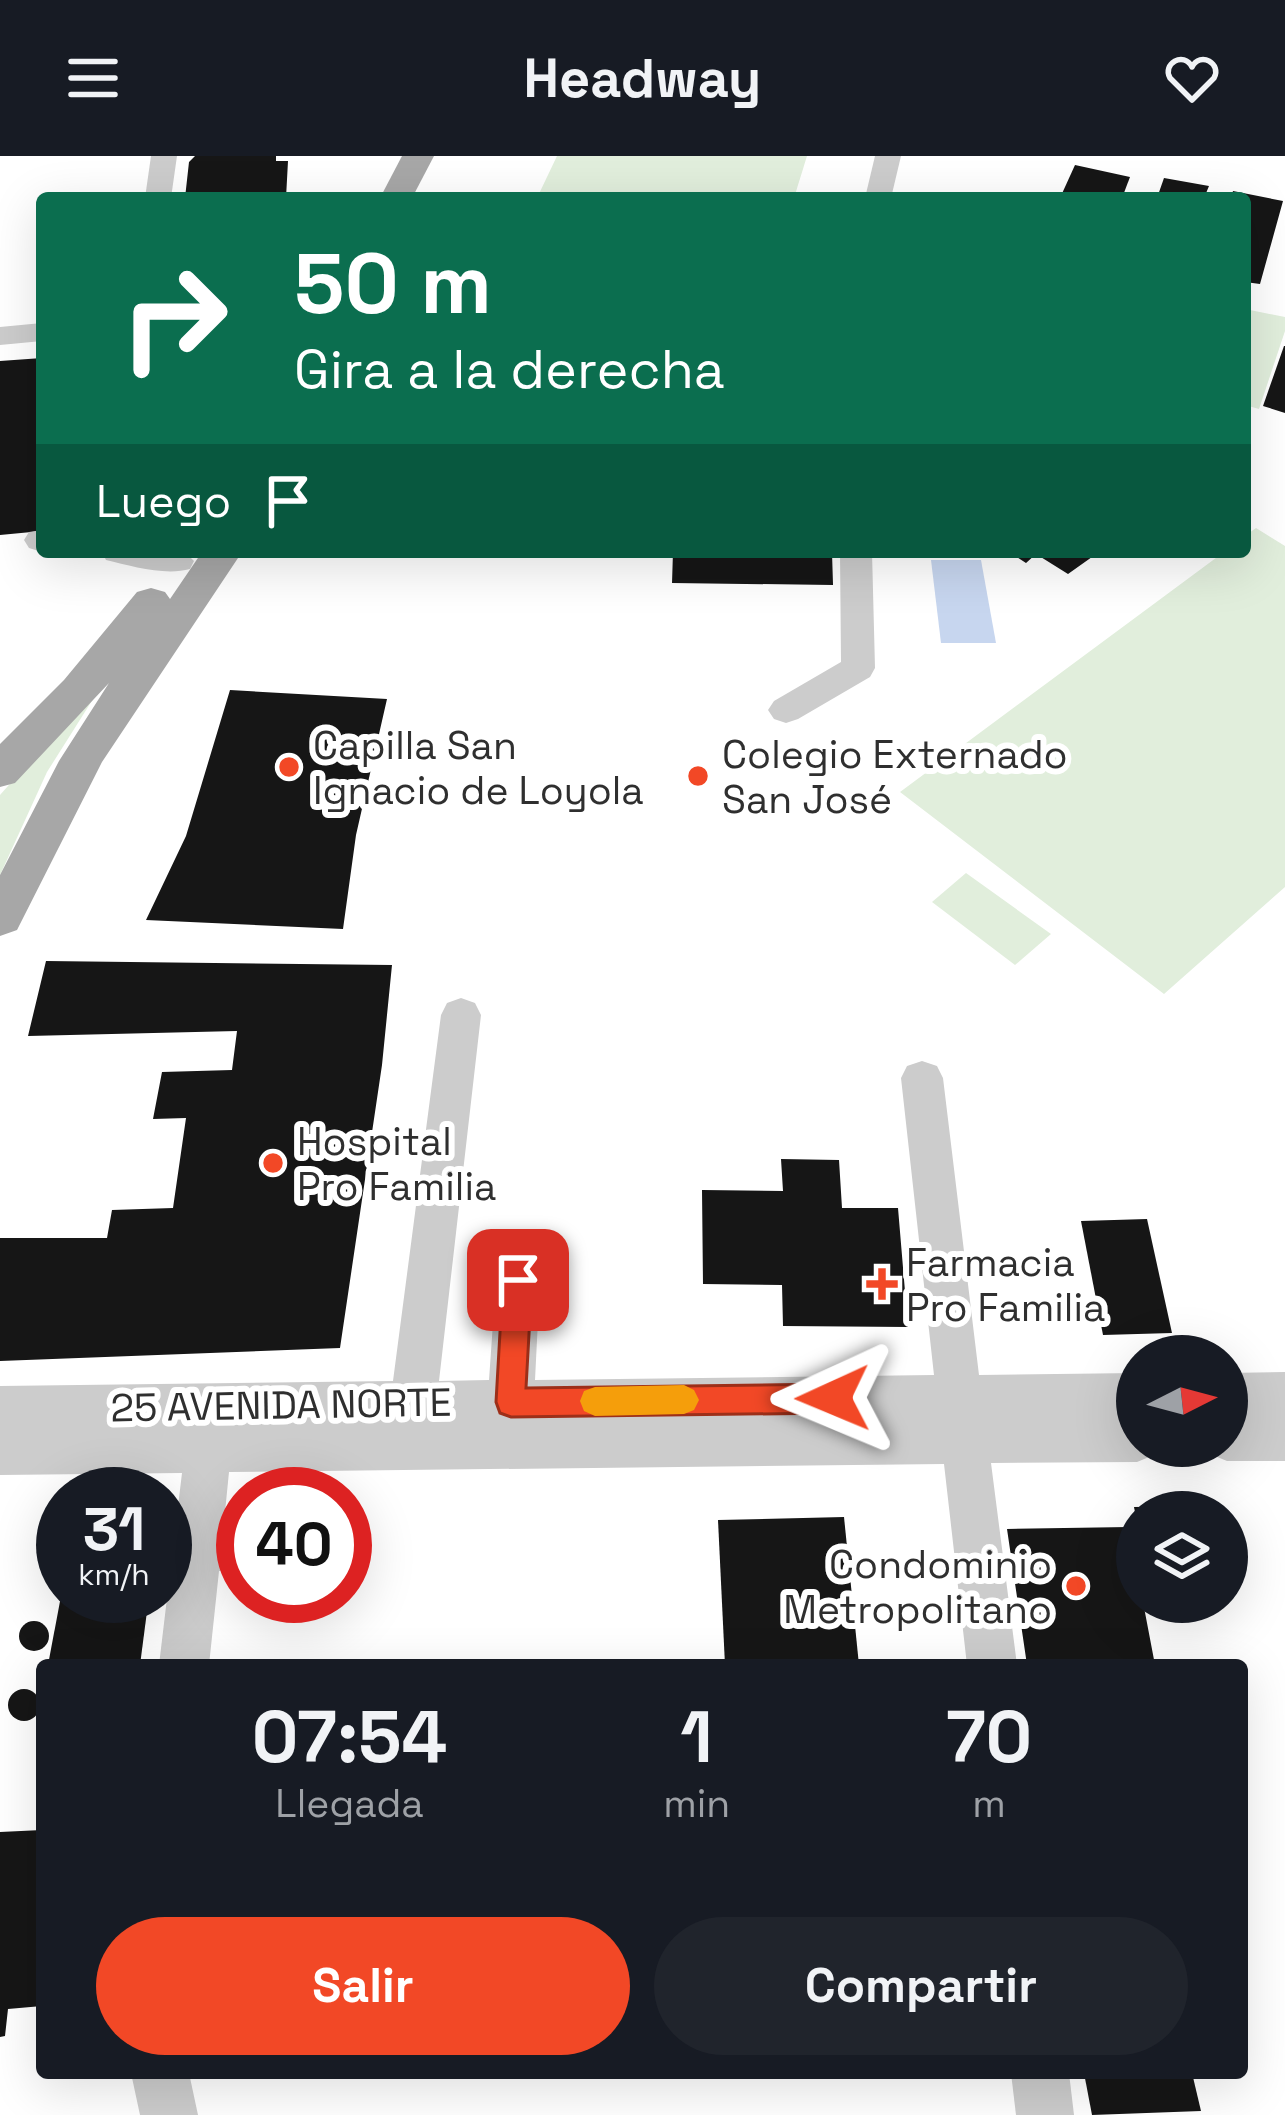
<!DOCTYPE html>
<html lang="es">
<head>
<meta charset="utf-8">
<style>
	:root { --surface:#171b24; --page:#20242c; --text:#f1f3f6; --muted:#9ea1a6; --accent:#f24826 }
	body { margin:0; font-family:"Space Grotesk",sans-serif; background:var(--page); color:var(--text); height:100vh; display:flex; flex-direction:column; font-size:45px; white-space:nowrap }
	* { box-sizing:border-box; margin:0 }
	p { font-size:39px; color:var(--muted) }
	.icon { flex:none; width:66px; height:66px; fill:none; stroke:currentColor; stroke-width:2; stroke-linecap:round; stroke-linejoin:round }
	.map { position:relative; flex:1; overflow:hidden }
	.drawer { position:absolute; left:36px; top:1503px; width:1212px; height:420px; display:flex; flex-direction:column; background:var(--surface); border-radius:12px; box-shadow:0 12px 48px #0002 }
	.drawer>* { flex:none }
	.hud { position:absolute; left:36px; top:36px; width:1215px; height:366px; border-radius:12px; box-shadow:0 12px 48px #0002; background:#0b6e4f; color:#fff; overflow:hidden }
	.needle { width:78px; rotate:84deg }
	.tools { position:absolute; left:1116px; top:1179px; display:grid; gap:24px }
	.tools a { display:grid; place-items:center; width:132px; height:132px; border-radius:50%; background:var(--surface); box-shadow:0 12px 48px #0002; font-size:60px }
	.speed { position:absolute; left:36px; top:1311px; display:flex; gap:24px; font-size:60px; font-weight:700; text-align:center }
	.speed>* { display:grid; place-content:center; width:156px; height:156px; border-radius:50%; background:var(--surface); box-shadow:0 12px 48px #0002; line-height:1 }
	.speed small { font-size:30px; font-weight:400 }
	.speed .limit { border:18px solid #d22; background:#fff; color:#111 }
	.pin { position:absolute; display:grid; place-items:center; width:102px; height:102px; color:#fff; margin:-51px; border-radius:24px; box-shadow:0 6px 18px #0006 }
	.me { position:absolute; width:132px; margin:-66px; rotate:269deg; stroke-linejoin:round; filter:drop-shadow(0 0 9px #0008) }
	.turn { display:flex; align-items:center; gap:42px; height:252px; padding:0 60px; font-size:54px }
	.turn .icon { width:156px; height:156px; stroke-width:2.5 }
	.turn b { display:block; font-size:84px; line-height:102px }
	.then { display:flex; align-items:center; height:114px; padding:0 60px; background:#0003; gap:24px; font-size:45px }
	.eta { display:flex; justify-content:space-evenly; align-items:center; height:204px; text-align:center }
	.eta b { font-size:72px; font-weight:800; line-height:84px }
	.primary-button { display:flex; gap:24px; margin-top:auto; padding:24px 60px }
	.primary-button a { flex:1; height:138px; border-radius:72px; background:var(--accent); color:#fff; font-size:48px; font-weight:800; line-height:138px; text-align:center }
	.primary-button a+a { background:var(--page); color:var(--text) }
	header { display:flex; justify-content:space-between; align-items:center; height:156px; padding:0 60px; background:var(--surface); font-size:54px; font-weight:800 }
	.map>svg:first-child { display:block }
	.green { fill:#e1eedc }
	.water { fill:#c7d6ef }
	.building { fill:#161616 }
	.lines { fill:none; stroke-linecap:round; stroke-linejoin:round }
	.minor { fill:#ccc; fill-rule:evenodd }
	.major { fill:#a7a7a7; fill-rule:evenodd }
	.route { fill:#f24826; stroke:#9d2f19; stroke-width:3 }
	.slow { fill:#f59e0b }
	.poi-dot { fill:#f24826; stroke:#fff; stroke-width:4.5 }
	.labels { text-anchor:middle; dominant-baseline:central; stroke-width:12; stroke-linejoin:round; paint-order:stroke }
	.poi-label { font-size:39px; fill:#2f2f2f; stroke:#fff; text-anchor:start }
	.street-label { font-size:39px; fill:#2f2f2f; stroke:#fff }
</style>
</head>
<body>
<header><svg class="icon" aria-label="menu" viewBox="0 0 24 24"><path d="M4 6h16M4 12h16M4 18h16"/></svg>Headway<svg class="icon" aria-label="heart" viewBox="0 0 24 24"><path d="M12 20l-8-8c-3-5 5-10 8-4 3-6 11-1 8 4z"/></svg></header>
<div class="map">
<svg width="1285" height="1959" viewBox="0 0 1285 1959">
	<rect width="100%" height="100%" fill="#fff"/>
	<g class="green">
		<path d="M 557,0 L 807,0 L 794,42 L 537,42 Z"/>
		<path d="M 1245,153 L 1285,161 L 1285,175 L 1259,253 L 1245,249 Z"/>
		<path d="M 1256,372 L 1285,390 L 1285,731 L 1164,838 L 900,636 L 1224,396 L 1245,396 L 1245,380 Z"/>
		<path d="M 112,513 L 47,616 L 0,719 L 0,639 Z"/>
		<path d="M 966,717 L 1051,778 L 1015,809 L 932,746 Z"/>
	</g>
	<path class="water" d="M 931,404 L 981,404 L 996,487 L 941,487 Z"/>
	<g class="building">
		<path d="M 195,0 L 276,0 L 276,5 L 288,5 L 286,42 L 185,42 L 189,6 Z"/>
		<path d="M 1075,9 L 1130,21 L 1122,42 L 1060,42 Z"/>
		<path d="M 1164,22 L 1209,30 L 1204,42 L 1157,42 Z"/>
		<path d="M 1233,35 L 1283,45 L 1260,128 L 1245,126 L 1245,42 L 1231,42 Z"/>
		<path d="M 1284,190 L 1285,190 L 1285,257 L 1263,250 Z"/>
		<path d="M 42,202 L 42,375 L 0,379 L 0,205 Z"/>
		<path d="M 673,396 L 832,396 L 833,429 L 672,427 Z"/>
		<path d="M 1009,396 L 1099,396 L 1068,418 L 1036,398 L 1026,407 Z"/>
		<path d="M 230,534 L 387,543 L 356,679 L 343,773 L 146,764 L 186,680 Z"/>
		<path d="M 46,805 L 392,809 L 382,909 L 340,1192 L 0,1205 L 0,1082 L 107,1082 L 112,1054 L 173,1052 L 186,962 L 153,963 L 162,916 L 232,914 L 237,875 L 28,880 Z"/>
		<path d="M 781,1003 L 839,1004 L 842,1052 L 898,1052 L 908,1171 L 783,1170 L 782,1129 L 703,1128 L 702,1034 L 783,1035 Z"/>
		<path d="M 1147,1063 L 1172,1177 L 1103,1179 L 1081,1065 Z"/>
		<path d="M 1203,1350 L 1204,1356 L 1135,1356 L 1134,1351 Z"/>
		<path d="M 844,1361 L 859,1509 L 725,1509 L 718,1364 Z"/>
		<path d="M 1129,1371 L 1137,1446 L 1143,1446 L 1155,1509 L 1027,1509 L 1007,1373 Z"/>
		<path d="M 61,1440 L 149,1440 L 140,1509 L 48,1509 Z"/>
		<circle cx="34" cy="1480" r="15"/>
		<circle cx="24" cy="1549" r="16"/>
		<path d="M 42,1674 L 42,1850 L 8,1853 L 5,1880 L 0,1881 L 0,1676 Z"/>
		<path d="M 1084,1917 L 1192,1917 L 1201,1955 L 1092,1959 Z"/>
	</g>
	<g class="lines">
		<g class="minor">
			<path d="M 151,0 L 177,0 L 171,42 L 145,42 Z"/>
			<path d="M 875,0 L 901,0 L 891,42 L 865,42 Z"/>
			<path d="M 42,167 L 42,185 L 0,189 L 0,171 Z"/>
			<path d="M 42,374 L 42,396 L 29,392 L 24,384 L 29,376 Z"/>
			<path d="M 102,396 L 185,396 L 194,405 L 190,413 C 165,420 131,410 106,404 Z"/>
			<path d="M 840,396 L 872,396 L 875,512 L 870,521 L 798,563 L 786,567 L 774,563 L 768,554 L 774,545 L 841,506 Z"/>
			<path d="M 461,842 L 475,847 L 481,859 L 439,1225 L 489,1224 L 496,1124 L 502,1110 L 518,1104 L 534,1110 L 540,1124 L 535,1224 L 934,1219 L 901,922 L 907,910 L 922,905 L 937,910 L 943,922 L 979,1219 L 1137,1217 L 1137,1290 L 1157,1290 L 1154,1299 L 1137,1306 L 991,1307 L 1017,1509 L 967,1509 L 944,1308 L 229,1316 L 224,1366 L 243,1366 L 243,1414 L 219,1415 L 209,1509 L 159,1509 L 182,1317 L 0,1319 L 0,1230 L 393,1225 L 441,859 L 447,847 Z"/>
			<path d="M 1285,1216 L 1285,1305 L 1227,1305 L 1210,1298 L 1207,1290 L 1227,1290 L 1227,1217 Z"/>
			<path d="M 131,1917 L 189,1917 L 198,1959 L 140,1959 Z"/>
			<path d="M 1011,1917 L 1069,1917 L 1074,1959 L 1016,1959 Z"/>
		</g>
		<g class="major">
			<path d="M 402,0 L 434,0 L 412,42 L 380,42 Z"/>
			<path d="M 202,396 L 242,396 L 102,606 L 17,774 L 0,780 L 0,719 L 59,605 L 109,527 L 15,627 L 0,631 L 0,588 L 64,524 L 137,436 L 151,432 L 165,436 L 170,443 Z"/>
		</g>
	</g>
	<path class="route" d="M 518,1111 L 528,1115 L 532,1124 L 526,1232 L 833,1228 L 844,1232 L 848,1242 L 844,1252 L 833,1257 L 511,1261 L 500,1257 L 496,1246 L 503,1124 L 507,1115 Z"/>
	<path class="slow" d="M 684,1229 L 694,1234 L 699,1244 L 694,1254 L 684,1258 L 595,1260 L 584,1255 L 580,1245 L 584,1235 L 595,1231 Z"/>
	<g class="poi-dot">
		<circle cx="289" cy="611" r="12"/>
		<circle cx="698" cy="620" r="12"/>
		<circle cx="273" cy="1007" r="12"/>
		<path d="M876 1110h12v12h12v12h-12v12h-12v-12h-12v-12h12z"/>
		<circle cx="1076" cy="1430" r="12"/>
	</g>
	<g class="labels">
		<g class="poi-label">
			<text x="313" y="589">Capilla San<tspan x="313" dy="45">Ignacio de Loyola</tspan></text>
			<text x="722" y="598">Colegio Externado<tspan x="722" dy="45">San José</tspan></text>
			<text x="297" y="985">Hospital<tspan x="297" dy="45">Pro Familia</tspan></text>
			<text x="906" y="1106">Farmacia<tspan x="906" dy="45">Pro Familia</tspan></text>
			<text x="1052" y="1408" text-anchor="end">Condominio<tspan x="1052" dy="45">Metropolitano</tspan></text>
		</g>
		<g class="street-label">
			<text transform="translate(281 1249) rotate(-1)">25 AVENIDA NORTE</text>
		</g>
	</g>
</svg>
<div class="tools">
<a><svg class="needle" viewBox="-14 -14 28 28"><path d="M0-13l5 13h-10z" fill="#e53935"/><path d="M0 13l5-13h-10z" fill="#9ea1a6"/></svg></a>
<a><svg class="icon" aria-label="layers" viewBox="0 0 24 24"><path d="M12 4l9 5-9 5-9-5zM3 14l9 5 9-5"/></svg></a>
</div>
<div class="speed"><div>31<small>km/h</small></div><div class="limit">40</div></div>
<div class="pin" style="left:518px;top:1124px;background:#d93025"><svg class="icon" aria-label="arrive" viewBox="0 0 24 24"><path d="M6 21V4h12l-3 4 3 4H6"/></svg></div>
<svg class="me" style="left:833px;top:1242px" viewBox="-20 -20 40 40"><path d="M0-17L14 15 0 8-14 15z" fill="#f24826" stroke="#fff" stroke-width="4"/></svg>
<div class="hud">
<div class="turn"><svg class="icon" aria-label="right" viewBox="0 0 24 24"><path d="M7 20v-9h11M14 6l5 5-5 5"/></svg><div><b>50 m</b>Gira a la derecha</div></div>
<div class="then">Luego<svg class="icon" aria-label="arrive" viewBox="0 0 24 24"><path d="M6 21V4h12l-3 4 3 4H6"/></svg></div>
</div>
<section class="drawer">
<div class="eta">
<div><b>07:54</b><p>Llegada</p></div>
<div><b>1</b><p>min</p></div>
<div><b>70</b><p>m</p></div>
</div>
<div class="primary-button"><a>Salir</a><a>Compartir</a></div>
</section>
</div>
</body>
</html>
